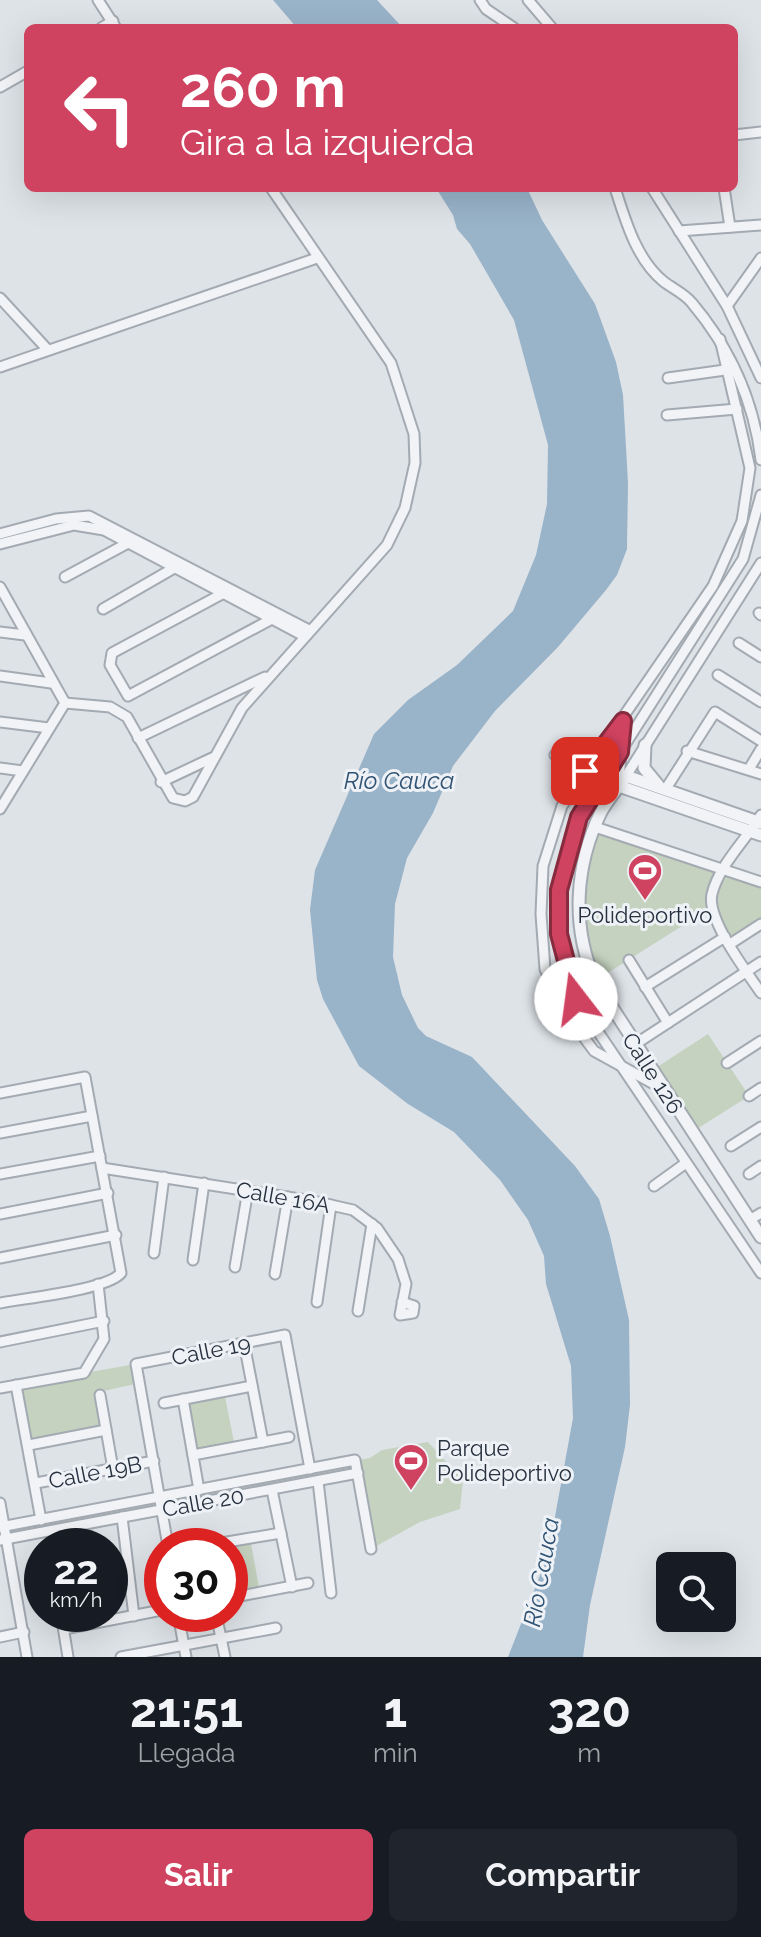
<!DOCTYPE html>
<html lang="es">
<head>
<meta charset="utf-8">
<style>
	:root { --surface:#171b24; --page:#20242c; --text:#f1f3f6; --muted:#9ea1a6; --accent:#cf4260 }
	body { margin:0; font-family:Raleway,sans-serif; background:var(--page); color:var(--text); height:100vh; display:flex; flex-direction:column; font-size:30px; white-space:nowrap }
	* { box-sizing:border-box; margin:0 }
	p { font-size:26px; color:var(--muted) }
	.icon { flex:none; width:44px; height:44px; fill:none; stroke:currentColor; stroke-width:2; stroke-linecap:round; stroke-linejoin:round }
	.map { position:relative; height:1657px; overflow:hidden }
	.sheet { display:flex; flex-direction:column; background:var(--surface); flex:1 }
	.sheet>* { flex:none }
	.top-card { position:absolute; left:24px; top:24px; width:714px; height:168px; border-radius:12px; box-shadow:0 8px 32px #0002; background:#cf4260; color:#fff; overflow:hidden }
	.buttons { position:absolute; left:656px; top:1552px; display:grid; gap:16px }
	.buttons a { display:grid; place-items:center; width:80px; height:80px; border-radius:12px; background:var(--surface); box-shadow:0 8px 32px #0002; font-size:40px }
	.speed { position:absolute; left:24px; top:1528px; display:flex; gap:16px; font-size:40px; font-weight:700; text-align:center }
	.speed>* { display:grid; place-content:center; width:104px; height:104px; border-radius:50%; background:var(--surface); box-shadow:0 8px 32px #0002; line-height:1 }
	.speed small { font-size:20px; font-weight:400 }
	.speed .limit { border:12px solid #d22; background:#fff; color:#111 }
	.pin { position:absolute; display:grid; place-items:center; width:68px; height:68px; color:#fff; margin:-34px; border-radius:16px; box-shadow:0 4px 12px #0006 }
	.me { position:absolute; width:88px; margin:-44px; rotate:345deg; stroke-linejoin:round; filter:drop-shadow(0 0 6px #0008) }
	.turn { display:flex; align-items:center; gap:28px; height:168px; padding:0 24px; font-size:36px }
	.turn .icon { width:104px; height:104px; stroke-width:2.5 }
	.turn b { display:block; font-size:56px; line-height:68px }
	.eta { display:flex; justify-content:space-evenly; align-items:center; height:136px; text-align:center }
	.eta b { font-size:48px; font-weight:700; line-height:56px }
	.action { display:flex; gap:16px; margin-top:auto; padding:16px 24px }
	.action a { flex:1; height:92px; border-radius:12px; background:var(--accent); color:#fff; font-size:32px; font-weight:700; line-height:92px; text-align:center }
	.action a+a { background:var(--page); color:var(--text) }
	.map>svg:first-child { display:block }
	.green { fill:#c5d2bf }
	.water { fill:#99b3c9 }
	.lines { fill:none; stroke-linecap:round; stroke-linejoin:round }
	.minor-casing { stroke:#a3aab2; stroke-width:13 }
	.tertiary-casing { stroke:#a3aab2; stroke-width:15 }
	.minor { stroke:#f1f3f6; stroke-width:9 }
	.tertiary { stroke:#f1f3f6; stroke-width:11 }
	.route-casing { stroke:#872b3e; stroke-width:20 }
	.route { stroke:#cf4260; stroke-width:14 }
	.labels { text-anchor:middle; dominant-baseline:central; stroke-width:6; stroke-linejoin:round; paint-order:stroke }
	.poi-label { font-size:22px; fill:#27313f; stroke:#eef2f6 }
	.street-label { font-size:22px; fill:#27313f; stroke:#eef2f6 }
	.water-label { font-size:24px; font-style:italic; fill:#315373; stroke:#eef2f6 }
</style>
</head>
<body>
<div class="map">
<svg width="761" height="1657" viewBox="0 0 761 1657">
	<rect width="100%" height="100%" fill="#dee3e8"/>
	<g class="green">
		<path d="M 595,827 L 761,882 L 761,924 L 730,944 L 712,907 L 595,981 L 578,908 Z"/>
		<path d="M 708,1034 L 749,1096 L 692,1132 L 651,1071 Z"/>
		<path d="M 136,1364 L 140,1383 L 99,1392 L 106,1430 L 29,1445 L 16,1385 Z"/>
		<path d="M 224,1392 L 235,1447 L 193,1455 L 183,1399 Z"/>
		<path d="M 428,1442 L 463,1480 L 460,1509 L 420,1522 L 371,1549 L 358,1474 L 0,1540 L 0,1527 L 370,1458 L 382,1450 Z"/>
		<path d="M 250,1538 L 260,1593 L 230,1598 L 230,1546 Z"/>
	</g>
	<g class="water">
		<path d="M 273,0 L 377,0 L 403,28 L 297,28 Z"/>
		<path d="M 436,188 L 527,188 L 542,220 L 595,304 L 616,362 L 623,395 L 628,483 L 627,549 L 617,575 L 606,590 L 558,647 L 495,711 L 453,766 L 433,813 L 407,858 L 395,904 L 393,957 L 402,995 L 418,1028 L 426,1036 L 472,1057 L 575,1166 L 599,1199 L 610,1236 L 629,1320 L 630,1405 L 625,1447 L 590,1605 L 583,1657 L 508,1657 L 548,1555 L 573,1418 L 571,1366 L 546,1284 L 544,1256 L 528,1220 L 500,1180 L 454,1132 L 408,1104 L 359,1066 L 323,999 L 317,980 L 310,910 L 315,870 L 374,734 L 408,700 L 457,665 L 513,611 L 536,555 L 547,504 L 548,445 L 514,320 L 470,244 L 457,229 L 453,215 Z"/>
	</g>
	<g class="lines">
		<defs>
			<g id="minor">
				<path d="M 98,0 L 116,28"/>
				<path d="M 480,0 L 486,9 L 514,28"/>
				<path d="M 528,0 L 552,28"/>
				<path d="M 101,28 L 113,21"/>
				<path d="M 0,87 L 28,71"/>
				<path d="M 734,135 L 761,132"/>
				<path d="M 615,188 C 625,219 636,259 663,281 C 673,289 684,293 692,303 C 730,348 754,402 761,460"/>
				<path d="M 652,188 L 727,306 L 761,378"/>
				<path d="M 724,188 L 730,227"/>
				<path d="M 679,231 L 761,225"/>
				<path d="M 0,298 L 47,349"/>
				<path d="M 727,306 L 761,258"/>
				<path d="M 0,367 L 317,258"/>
				<path d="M 668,378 L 725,370"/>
				<path d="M 667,415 L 737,409"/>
				<path d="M 761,495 L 743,559 L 579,817 L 559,890 L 559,934 L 576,999 L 761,1273"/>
				<path d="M 0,534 L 56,519 L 89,516 L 309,630"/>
				<path d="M 0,544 L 74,525 L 104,530 L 304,636"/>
				<path d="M 65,577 L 128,543"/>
				<path d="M 0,587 L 65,703"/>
				<path d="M 222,594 L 112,653 L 110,665 L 128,696 L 270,620"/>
				<path d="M 103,609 L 174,568"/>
				<path d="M 759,613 L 761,615"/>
				<path d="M 0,632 L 25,635"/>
				<path d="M 739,643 L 761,657"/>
				<path d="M 718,675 L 761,702"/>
				<path d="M 0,676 L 51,683"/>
				<path d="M 65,703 L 110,707 L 127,717 L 173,798 L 185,801 L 193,797 L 242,708 L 387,545 L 405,508 L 415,463 L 414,434 L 391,363 L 271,188"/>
				<path d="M 0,722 L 49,728"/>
				<path d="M 138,738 L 265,677"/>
				<path d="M 687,751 L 761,774"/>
				<path d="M 555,755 L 585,771"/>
				<path d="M 0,768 L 23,771"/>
				<path d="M 749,769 L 761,749"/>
				<path d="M 626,776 L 761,563"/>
				<path d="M 161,782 L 212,758"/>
				<path d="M 619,783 L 623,722"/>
				<path d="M 665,790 L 715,712 L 761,741"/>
				<path d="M 0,809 L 65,703"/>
				<path d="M 761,815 C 746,840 719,865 712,894 C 706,919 747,972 761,993"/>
				<path d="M 595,827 L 761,882"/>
				<path d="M 730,944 L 761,924"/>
				<path d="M 629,960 L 668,1023"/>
				<path d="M 645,987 L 725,937"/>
				<path d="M 634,1045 L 761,962"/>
				<path d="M 727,1063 L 761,1041"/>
				<path d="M 663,1089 L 594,1051 L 566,1013 L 545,969 L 541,914 L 543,866 L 562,806 L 713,586 L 742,521 L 750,468 L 720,339"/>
				<path d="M 0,1093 L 85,1077 L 121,1273 C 107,1290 25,1298 0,1303"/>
				<path d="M 749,1096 L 761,1088"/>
				<path d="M 0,1133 L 92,1116"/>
				<path d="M 731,1146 L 761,1127"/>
				<path d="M 102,1168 L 313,1201 L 353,1210 L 377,1228 L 398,1259 L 406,1284 L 400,1315 L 413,1313 L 414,1306 L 402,1302"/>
				<path d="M 0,1174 L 100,1156"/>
				<path d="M 749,1174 L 761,1166"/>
				<path d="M 654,1186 L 686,1163"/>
				<path d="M 0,1214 L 108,1193"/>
				<path d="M 751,1219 L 761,1213"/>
				<path d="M 154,1253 L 164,1177"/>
				<path d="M 0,1258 L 116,1235"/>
				<path d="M 193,1260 L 204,1183"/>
				<path d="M 235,1267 L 248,1190"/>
				<path d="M 275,1274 L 288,1197"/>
				<path d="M 317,1302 L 331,1205"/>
				<path d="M 358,1311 L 372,1224"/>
				<path d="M 0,1342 L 104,1321"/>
				<path d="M 244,1343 L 263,1442"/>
				<path d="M 16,1385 L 41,1520"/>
				<path d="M 0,1388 L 84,1373 L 104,1339 L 98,1284"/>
				<path d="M 100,1395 L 113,1469"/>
				<path d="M 183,1399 L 199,1490"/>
				<path d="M 164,1403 L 252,1386"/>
				<path d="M 29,1445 L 106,1430"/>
				<path d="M 193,1455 L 289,1437"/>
				<path d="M 318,1481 L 331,1593"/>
				<path d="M 36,1483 L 154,1461"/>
				<path d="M 272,1490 L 292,1587"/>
				<path d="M 0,1503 L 27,1657"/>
				<path d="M 122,1517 L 134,1616"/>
				<path d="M 0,1527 L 355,1460 L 371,1549"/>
				<path d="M 0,1540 L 358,1473"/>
				<path d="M 168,1546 L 136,1364 L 285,1335 L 310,1469"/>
				<path d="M 203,1546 L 281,1533"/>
				<path d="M 110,1564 L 126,1561"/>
				<path d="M 34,1578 L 42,1577"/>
				<path d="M 230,1598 L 308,1583"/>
				<path d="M 61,1614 L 68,1657"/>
				<path d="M 178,1614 L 186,1657"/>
				<path d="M 216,1614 L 225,1657"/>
				<path d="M 64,1629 L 162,1610"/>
				<path d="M 0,1637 L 24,1632"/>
				<path d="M 121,1657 L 276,1628"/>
			</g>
			<g id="tertiary">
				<path d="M 645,745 L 644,768 L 658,785"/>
				<path d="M 619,786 L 761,835"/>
				<path d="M 761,823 L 626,776 C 618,788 608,799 601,812 C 575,865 571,926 595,981 L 761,1237"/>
			</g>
		</defs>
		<use href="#minor" class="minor-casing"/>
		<use href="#tertiary" class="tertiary-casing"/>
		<use href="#minor" class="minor"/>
		<use href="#tertiary" class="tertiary"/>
	</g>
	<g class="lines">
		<defs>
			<path id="route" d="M 576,999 L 559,934 L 559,890 L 579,817 L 620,752 L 623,721 L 585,771"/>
		</defs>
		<use href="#route" class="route-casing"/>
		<use href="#route" class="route"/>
	</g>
	<defs>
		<symbol id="stadium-pin" viewBox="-11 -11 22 30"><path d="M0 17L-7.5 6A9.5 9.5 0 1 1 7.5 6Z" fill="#cf4260" stroke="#eef2f6"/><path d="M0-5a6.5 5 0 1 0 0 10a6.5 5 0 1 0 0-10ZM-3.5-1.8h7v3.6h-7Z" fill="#fff"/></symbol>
	</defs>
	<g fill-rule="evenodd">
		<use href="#stadium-pin" x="625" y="851" width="40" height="54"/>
		<use href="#stadium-pin" x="391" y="1441" width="40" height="54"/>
	</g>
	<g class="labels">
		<g class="poi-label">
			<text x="645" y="915">Polideportivo</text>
			<text x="437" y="1448" text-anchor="start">Parque<tspan x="437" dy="25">Polideportivo</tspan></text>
		</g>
		<g class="street-label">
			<text transform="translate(653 1073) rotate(57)">Calle 126</text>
			<text transform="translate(283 1197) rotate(10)">Calle 16A</text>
			<text transform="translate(211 1350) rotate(-11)">Calle 19</text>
			<text transform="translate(95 1472) rotate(-11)">Calle 19B</text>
			<text transform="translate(203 1502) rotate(-10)">Calle 20</text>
		</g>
		<g class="water-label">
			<text x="399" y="780">Río Cauca</text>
			<text transform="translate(541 1572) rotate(-80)">Río Cauca</text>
		</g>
	</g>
</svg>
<div class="buttons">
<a><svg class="icon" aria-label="search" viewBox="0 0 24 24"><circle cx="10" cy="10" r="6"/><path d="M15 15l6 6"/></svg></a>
</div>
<div class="speed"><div>22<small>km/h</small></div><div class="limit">30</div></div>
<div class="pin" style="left:585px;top:771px;background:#d93025"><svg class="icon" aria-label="arrive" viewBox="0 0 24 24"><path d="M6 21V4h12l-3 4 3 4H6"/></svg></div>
<svg class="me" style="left:576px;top:999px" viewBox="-20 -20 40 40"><circle r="19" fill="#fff"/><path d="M0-13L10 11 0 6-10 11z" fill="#cf4260"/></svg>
<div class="top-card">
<div class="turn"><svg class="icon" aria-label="left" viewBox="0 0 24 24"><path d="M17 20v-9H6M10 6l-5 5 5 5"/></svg><div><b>260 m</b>Gira a la izquierda</div></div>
</div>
</div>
<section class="sheet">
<div class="eta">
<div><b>21:51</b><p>Llegada</p></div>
<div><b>1</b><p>min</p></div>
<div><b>320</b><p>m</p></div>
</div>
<div class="action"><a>Salir</a><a>Compartir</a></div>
</section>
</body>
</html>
